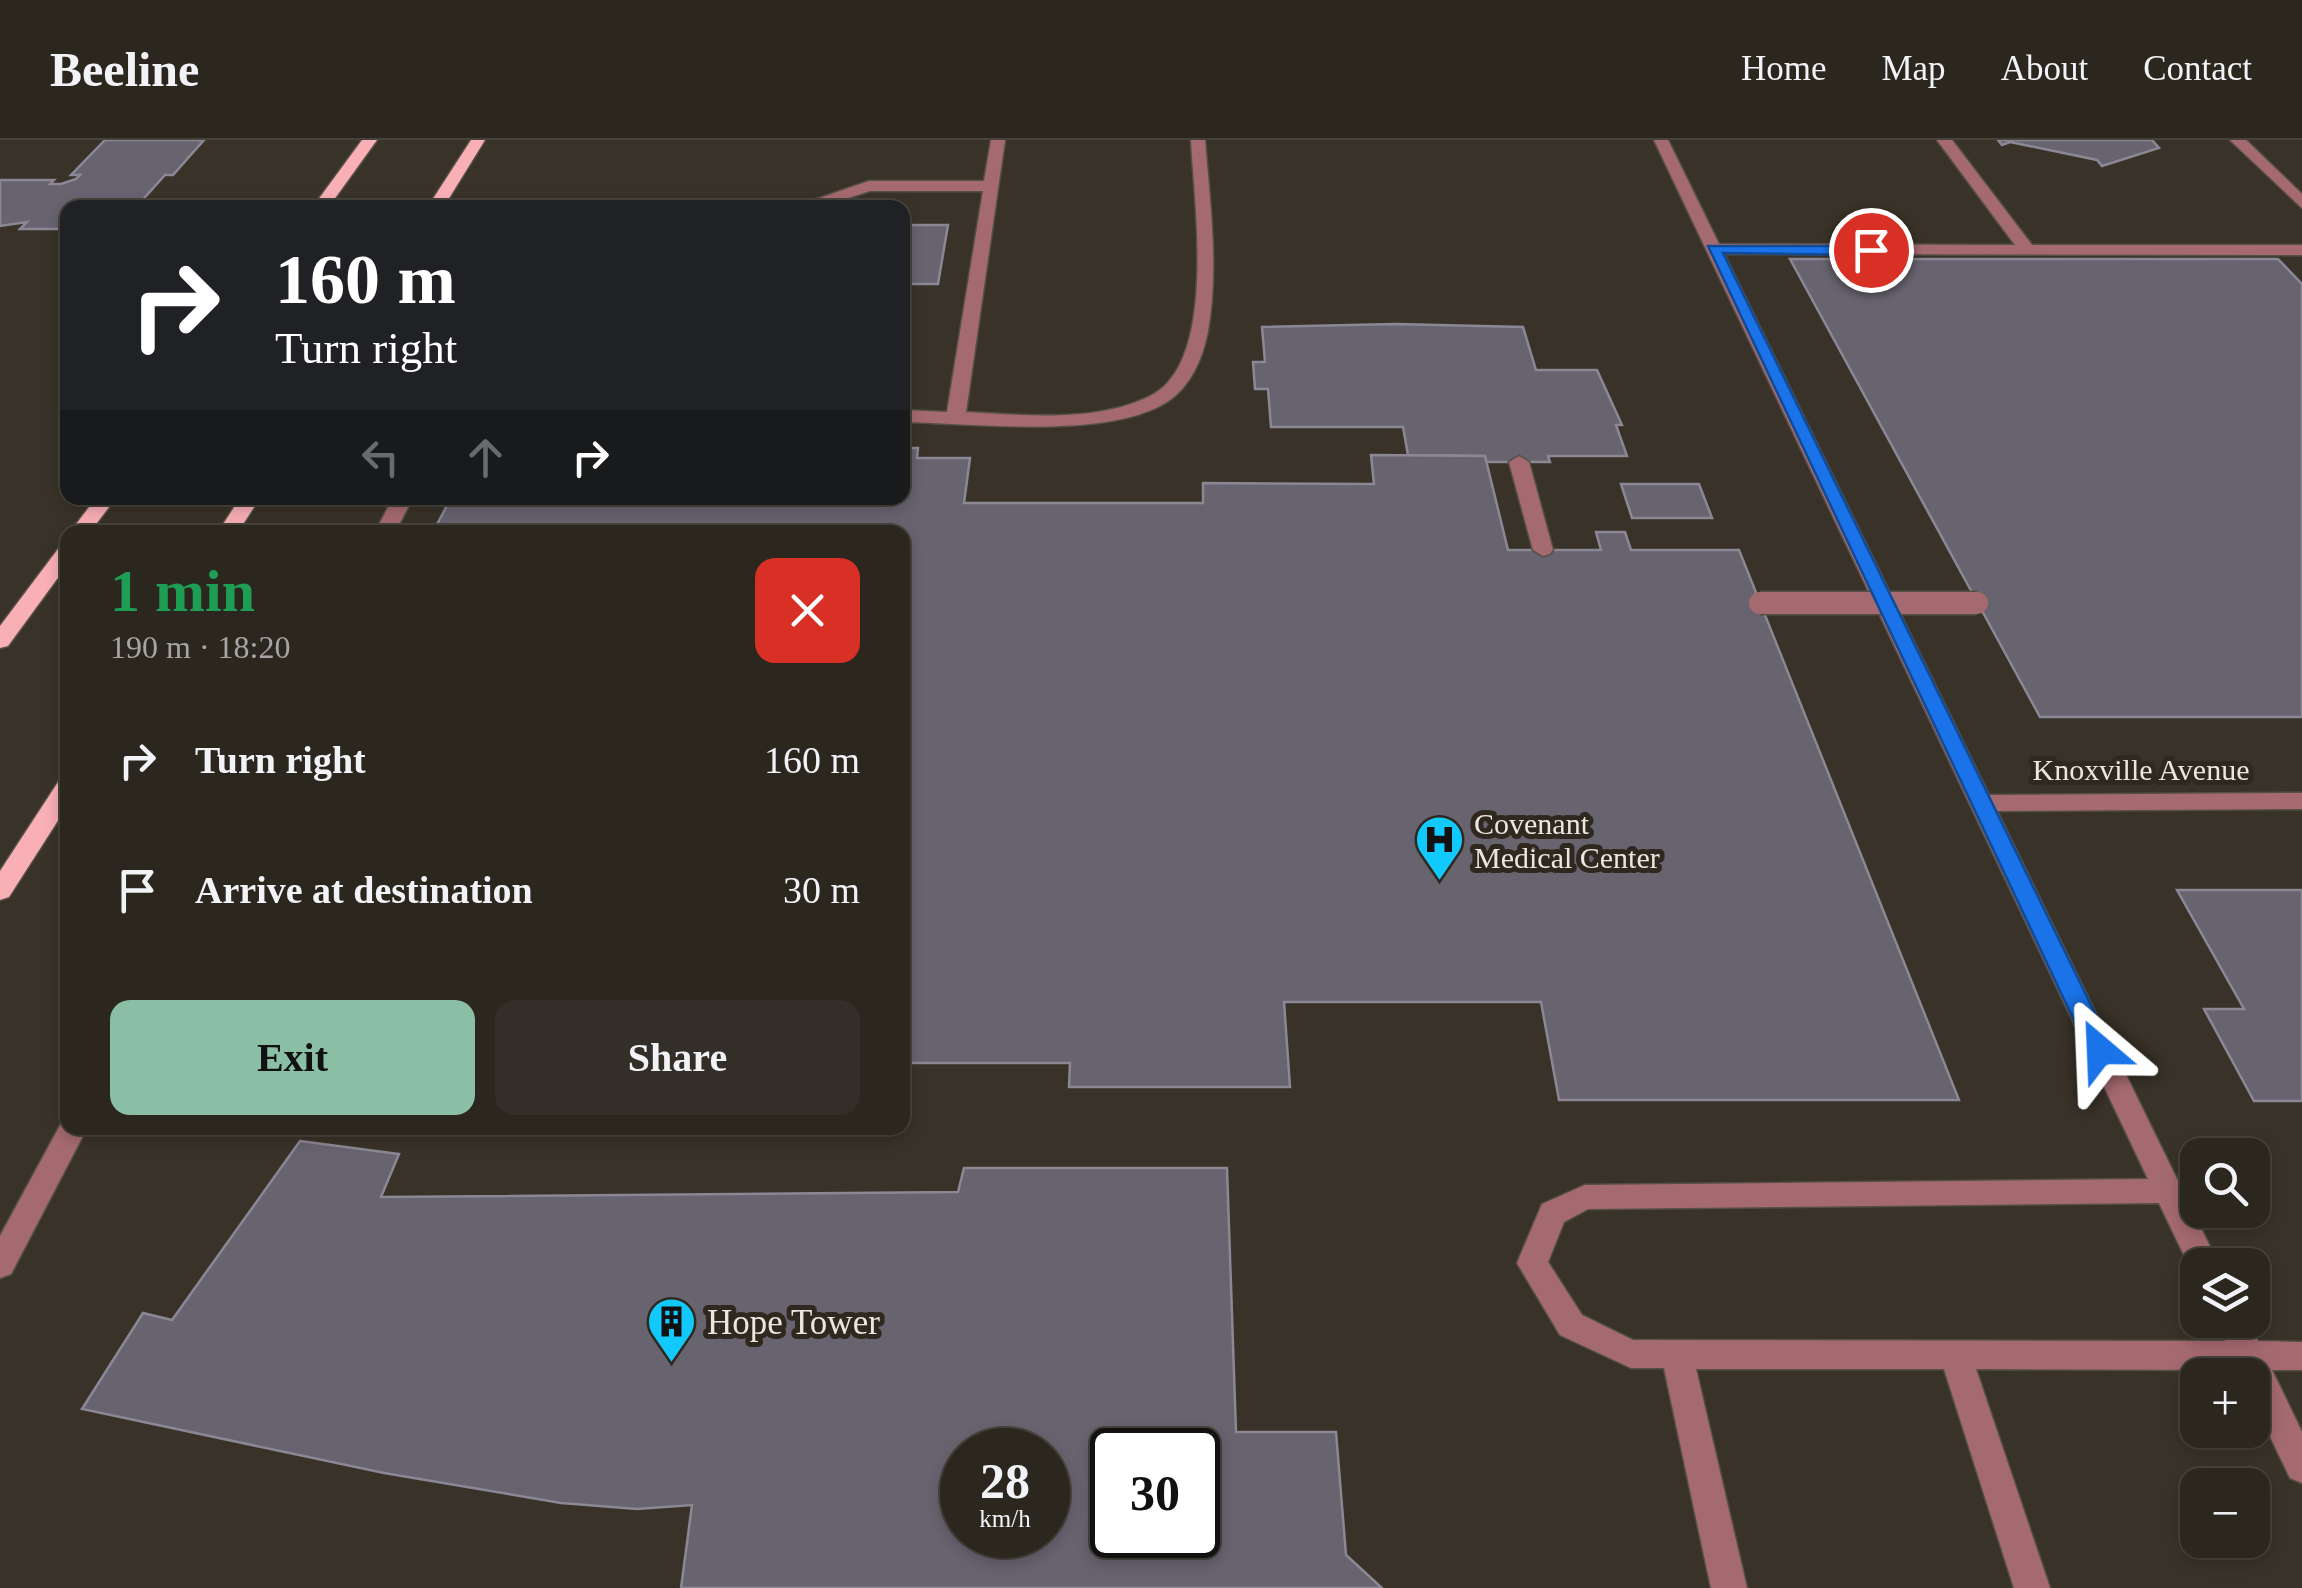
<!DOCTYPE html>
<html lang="en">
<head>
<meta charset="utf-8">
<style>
	:root { --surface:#2b261e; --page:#332e27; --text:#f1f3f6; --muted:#a6a5a4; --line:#47433c; --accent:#8abfa5 }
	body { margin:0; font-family:Georgia,serif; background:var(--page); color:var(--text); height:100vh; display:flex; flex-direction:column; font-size:38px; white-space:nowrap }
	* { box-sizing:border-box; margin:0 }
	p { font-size:32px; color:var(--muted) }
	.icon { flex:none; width:55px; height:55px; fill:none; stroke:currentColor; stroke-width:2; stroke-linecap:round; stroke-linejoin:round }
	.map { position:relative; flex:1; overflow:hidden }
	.side { position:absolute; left:60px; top:385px; width:850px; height:610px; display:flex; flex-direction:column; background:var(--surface); border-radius:20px; box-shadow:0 5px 15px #0003,0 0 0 2px var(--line) }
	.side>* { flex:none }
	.banner { position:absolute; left:60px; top:60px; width:850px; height:305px; border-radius:20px; box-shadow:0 5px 15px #0003,0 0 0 2px var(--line); background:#202124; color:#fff; overflow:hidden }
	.tools { position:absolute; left:2180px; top:998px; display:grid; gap:20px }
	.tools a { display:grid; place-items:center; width:90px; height:90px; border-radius:20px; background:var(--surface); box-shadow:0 5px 15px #0003,0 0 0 2px var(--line); font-size:50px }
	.speed { position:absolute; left:940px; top:1288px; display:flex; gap:20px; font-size:50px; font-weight:700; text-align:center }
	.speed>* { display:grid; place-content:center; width:130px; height:130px; border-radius:50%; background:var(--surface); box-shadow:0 5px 15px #0003,0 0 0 2px var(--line); line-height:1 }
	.speed small { font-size:25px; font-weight:400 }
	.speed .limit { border:5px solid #111; border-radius:15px; background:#fff; color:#111 }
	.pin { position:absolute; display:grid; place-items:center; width:85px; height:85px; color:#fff; margin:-42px; border:5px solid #fff; border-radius:50%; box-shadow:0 2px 10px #0007 }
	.me { position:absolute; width:110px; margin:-55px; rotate:334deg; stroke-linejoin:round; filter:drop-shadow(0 0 8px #0008) }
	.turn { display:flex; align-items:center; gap:35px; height:210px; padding:0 50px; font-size:45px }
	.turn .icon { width:130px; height:130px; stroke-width:2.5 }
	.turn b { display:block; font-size:70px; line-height:85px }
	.lanes { display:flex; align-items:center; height:95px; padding:0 50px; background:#0003; justify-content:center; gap:50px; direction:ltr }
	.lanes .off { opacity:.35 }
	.round { display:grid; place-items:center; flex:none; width:105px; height:105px; border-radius:20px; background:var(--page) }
	.head { display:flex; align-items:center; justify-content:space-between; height:170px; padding:0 50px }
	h1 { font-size:60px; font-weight:700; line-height:75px; color:#1e9e55 }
	.cta { display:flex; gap:20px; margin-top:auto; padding:20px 50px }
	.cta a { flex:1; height:115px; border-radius:20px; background:var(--accent); color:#111; font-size:40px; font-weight:700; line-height:115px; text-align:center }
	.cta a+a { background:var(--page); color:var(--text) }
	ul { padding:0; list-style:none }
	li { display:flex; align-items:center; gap:30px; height:130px; padding:0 50px }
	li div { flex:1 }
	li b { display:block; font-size:38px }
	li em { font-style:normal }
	header { display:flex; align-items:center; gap:60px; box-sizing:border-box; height:140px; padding:0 50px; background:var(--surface); border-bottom:2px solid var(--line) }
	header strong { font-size:48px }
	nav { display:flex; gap:55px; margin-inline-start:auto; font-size:35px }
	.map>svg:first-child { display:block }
	.building { fill:#67636f; stroke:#8b8794; stroke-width:2.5; fill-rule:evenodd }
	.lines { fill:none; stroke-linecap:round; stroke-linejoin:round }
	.minor-casing { stroke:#554f45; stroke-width:3 }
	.major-casing { stroke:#554f45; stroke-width:3 }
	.minor { fill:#a56a70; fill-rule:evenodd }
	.major { fill:#f9afb6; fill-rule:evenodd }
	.minor-bridge-casing { stroke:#554f45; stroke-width:25; stroke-linecap:butt }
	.minor-bridge { stroke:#a56a70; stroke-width:22 }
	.route { fill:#1a73e8; stroke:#114b97; stroke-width:2.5 }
	.labels { text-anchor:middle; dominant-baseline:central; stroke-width:10; stroke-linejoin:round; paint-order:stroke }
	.street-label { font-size:30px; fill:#ebe6df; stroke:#2f281e }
	.poi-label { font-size:30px; fill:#ebe6df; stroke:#2f281e; text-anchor:start }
	.near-poi-label { font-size:35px; fill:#ebe6df; stroke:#2f281e; text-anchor:start }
</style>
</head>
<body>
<header>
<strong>Beeline</strong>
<nav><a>Home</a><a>Map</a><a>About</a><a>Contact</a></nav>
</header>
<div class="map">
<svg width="2302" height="1448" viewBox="0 0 2302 1448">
	<rect width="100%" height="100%" fill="#393228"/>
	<g class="building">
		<path d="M 105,0 L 204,0 L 173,35 L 165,35 L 138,65 L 141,68 L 68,68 L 68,89 L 20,89 L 27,82 L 0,86 L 0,40 L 54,40 L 50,44 L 61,44 L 76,39 L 80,35 L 71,35 Z"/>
		<path d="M 1998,0 L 2152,0 L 2159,8 L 2102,26 L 2097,20 L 2010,2 L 2002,5 Z"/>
		<path d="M 902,85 L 948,85 L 938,144 L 902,144 Z"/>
		<path d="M 1790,119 L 2278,119 L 2302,144 L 2302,577 L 2040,577 Z"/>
		<path d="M 1396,184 L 1523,187 L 1536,230 L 1597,230 L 1622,285 L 1616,285 L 1627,316 L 1548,316 L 1550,322 L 1486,322 L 1485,316 L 1408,315 L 1403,287 L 1271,287 L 1268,249 L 1255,249 L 1253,222 L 1265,222 L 1262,187 Z"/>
		<path d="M 902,308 L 918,308 L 917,318 L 970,318 L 964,363 L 1203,363 L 1203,343 L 1374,344 L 1371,315 L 1485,316 L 1508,410 L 1601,410 L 1596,392 L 1625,392 L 1631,410 L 1739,410 L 1959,960 L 1559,960 L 1541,862 L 1284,862 L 1290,947 L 1069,947 L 1070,923 L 902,923 L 902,392 L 433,392 L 451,358 L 902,358 Z"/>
		<path d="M 1621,344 L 1699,344 L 1712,378 L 1632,378 Z"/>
		<path d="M 2177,750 L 2302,750 L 2302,961 L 2254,961 L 2204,869 L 2244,869 Z"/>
		<path d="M 300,1001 L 399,1014 L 381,1057 L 958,1052 L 964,1028 L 1227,1028 L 1236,1292 L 1336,1292 L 1346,1415 L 1382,1448 L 681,1448 L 692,1365 L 637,1369 L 561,1363 L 384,1333 L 82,1269 L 143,1173 L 172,1180 ZM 962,1310 L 1048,1310 L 1048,1395 L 962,1395 ZM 1112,1310 L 1198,1310 L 1198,1395 L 1112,1395 Z"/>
	</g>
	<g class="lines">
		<defs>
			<g id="minor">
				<path d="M 991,0 L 1005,0 L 966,272 C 1024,275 1096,283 1150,256 C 1218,223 1194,63 1191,0 L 1205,0 C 1210,63 1219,129 1208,191 C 1203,217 1191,247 1167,262 C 1107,300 973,283 902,282 L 902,270 L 947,272 L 983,51 L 870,51 L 817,68 L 791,68 L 869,41 L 984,41 Z"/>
				<path d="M 1654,0 L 1668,0 L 1719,104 L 2015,105 L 1937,0 L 1952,0 L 2032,105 L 2302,105 L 2302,115 L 1724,114 L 1989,655 L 2302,653 L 2302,669 L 1997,671 L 2219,1125 L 2198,1125 L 2198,1136 L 2193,1134 L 2159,1063 L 1588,1069 L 1564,1082 L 1548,1122 L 1582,1175 L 1633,1200 L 2225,1201 L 2215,1180 L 2247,1180 L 2258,1201 L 2302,1202 L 2302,1230 L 2272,1230 L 2302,1292 L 2302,1343 L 2290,1338 L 2252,1259 L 2252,1235 L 2241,1235 L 2239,1230 L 1976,1229 L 2050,1448 L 2014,1448 L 1944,1229 L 1696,1229 L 1747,1448 L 1711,1448 L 1664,1228 L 1631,1228 L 1560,1195 L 1517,1123 L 1542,1064 L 1585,1045 L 2148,1039 Z"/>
				<path d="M 2230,0 L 2246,0 L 2302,54 L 2302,68 Z"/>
				<path d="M 1519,316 L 1529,322 L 1553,410 L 1550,414 L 1543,416 L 1533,410 L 1509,322 Z"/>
				<path d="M 393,358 L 413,358 L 395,392 L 375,392 Z"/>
				<path d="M 68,978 L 68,988 L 87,988 L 11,1134 L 0,1138 L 0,1096 L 63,980 Z"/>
			</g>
			<g id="major">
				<path d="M 362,0 L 377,0 L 328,68 L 312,68 Z"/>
				<path d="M 471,0 L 485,0 L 443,68 L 427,68 Z"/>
				<path d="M 96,358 L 116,358 L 90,392 L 70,392 Z"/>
				<path d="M 240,358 L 260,358 L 238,392 L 218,392 Z"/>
				<path d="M 68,403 L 68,424 L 8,506 L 0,508 L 0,486 L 61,405 Z"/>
				<path d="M 68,637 L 68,665 L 9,757 L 0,760 L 0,731 L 60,639 Z"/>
			</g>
		</defs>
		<use href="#minor" class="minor-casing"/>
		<use href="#major" class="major-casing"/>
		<use href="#minor" class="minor"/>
		<use href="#major" class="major"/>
		<defs>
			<path id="minor-bridge" d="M 1760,463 L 1977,463"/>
		</defs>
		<use href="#minor-bridge" class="minor-bridge-casing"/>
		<use href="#minor-bridge" class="minor-bridge"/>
	</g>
	<path class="route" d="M 1708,106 L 1871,106 L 1879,110 L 1871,115 L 1723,113 L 2113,910 L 2109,916 L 2092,916 L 2088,910 Z"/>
	<defs>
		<symbol id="hospital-pin" viewBox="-11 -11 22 30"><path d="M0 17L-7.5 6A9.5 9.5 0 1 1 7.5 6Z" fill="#11cafb" stroke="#2f281e"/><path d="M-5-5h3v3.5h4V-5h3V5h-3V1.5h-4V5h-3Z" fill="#111"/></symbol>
		<symbol id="building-pin" viewBox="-11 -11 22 30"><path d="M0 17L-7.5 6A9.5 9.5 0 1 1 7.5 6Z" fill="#11cafb" stroke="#2f281e"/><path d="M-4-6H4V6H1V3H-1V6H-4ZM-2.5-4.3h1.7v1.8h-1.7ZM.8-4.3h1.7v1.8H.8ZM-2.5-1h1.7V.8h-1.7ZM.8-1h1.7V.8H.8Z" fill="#111"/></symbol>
	</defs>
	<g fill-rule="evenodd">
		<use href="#hospital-pin" x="1412" y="672" width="55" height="75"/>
		<use href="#building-pin" x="644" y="1154" width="55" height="75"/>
	</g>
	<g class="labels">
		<g class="street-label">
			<text x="2141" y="629">Knoxville Avenue</text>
		</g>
		<g class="poi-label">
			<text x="1474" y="683">Covenant<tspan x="1474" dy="34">Medical Center</tspan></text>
		</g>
		<g class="near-poi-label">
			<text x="707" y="1182">Hope Tower</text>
		</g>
	</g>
</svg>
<div class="tools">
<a><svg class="icon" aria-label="search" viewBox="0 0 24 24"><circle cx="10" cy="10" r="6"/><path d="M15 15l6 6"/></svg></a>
<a><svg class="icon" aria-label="layers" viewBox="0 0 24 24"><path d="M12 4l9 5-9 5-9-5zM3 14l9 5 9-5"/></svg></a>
<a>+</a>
<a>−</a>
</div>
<div class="speed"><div>28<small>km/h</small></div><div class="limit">30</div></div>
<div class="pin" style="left:1871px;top:110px;background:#d93025"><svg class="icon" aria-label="arrive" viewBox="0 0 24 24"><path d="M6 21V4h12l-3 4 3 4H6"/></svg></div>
<svg class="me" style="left:2100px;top:910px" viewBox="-20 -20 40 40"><path d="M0-17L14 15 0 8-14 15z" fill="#1a73e8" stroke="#fff" stroke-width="4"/></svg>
<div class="banner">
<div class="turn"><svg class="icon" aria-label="right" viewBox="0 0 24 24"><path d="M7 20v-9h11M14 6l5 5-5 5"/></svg><div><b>160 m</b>Turn right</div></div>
<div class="lanes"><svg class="icon off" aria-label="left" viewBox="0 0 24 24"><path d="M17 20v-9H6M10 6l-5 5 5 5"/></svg><svg class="icon off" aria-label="ahead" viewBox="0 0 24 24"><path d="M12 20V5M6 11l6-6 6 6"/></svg><svg class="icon" aria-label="right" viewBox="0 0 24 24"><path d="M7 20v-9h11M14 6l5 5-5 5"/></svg></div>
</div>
<section class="side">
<div class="head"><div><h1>1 min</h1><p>190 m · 18:20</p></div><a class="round" style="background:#d93025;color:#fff"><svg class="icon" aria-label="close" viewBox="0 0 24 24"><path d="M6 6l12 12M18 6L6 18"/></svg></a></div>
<ul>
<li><svg class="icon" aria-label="right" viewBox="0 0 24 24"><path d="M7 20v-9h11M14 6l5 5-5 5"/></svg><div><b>Turn right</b></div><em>160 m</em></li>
<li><svg class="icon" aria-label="arrive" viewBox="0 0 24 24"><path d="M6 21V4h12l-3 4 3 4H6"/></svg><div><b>Arrive at destination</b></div><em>30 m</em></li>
</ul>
<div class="cta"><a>Exit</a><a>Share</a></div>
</section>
</div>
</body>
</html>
